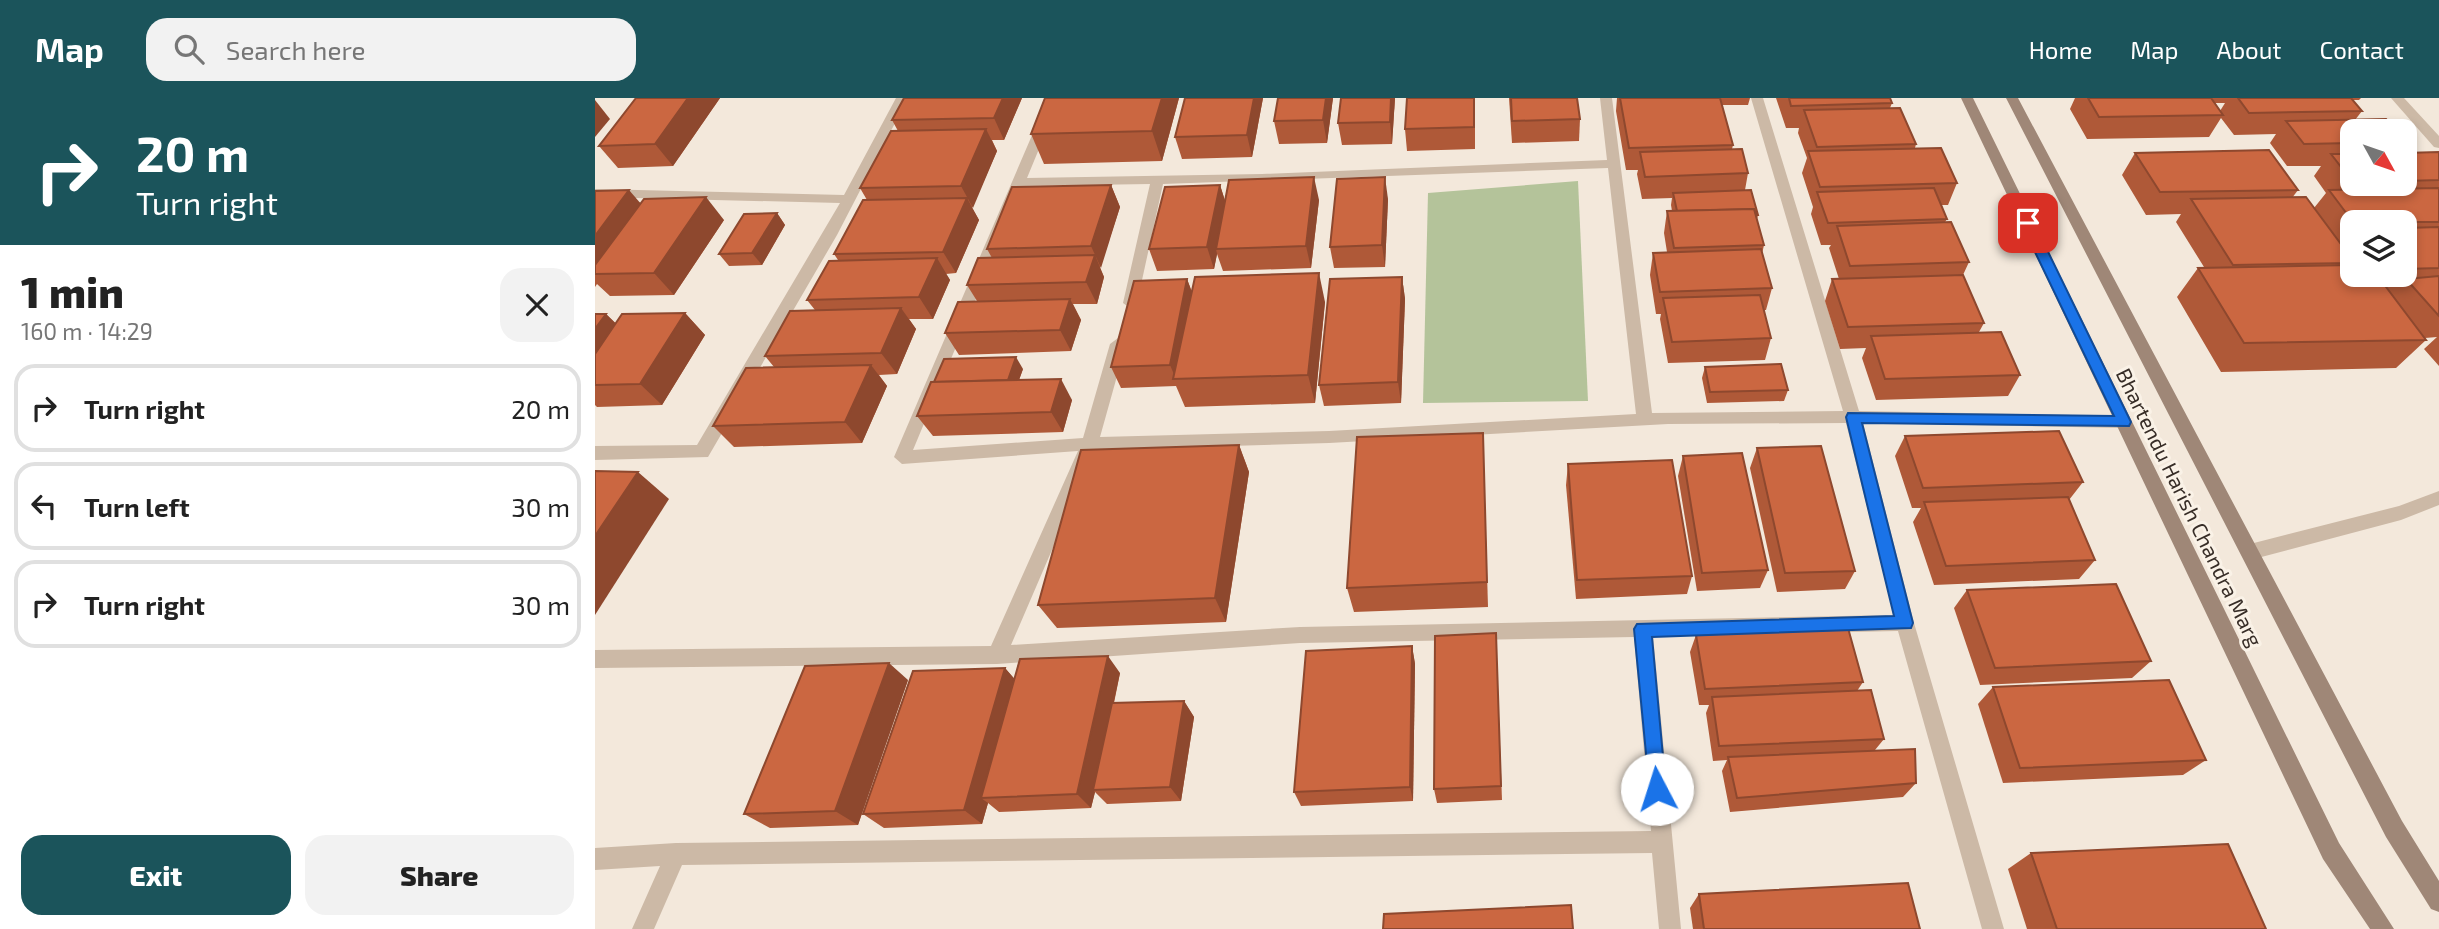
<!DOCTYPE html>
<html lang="en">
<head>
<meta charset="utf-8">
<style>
	:root { --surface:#fff; --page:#f2f2f2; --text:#222; --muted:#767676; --line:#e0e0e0; --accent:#1b545b }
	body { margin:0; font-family:"Exo 2",sans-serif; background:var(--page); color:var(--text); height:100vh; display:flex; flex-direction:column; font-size:26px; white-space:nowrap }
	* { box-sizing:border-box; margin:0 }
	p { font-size:23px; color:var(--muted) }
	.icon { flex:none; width:38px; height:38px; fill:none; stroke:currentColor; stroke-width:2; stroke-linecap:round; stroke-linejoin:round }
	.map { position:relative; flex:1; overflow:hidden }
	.details { display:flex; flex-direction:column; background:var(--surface); width:595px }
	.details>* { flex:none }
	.guide { background:#1b545b; color:#fff; overflow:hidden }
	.needle { width:46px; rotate:130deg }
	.tools { position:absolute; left:1745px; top:21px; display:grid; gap:14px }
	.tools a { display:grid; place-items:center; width:77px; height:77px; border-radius:14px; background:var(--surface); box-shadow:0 4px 10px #0003; font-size:35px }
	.pin { position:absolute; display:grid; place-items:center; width:60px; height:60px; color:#fff; margin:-30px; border-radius:14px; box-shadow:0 4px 10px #0006 }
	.me { position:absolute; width:77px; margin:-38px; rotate:355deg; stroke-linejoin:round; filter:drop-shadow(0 0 5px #0008) }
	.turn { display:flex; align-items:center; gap:24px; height:147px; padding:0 21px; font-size:32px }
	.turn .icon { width:91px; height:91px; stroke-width:2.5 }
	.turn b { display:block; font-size:49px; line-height:60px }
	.round { display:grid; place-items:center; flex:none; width:74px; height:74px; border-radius:21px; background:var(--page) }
	.summary { display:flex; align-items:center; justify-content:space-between; height:119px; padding:0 21px }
	h1 { font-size:42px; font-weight:800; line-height:52px }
	.cta { display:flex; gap:14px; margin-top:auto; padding:14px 21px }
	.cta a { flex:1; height:80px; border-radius:21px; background:var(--accent); color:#fff; font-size:28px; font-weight:800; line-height:80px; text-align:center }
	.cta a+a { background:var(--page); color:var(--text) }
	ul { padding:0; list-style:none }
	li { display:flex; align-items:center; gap:21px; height:88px; margin:0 14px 10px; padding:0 7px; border:4px solid var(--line); border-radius:21px }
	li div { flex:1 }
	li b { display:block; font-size:26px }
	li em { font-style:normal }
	header { display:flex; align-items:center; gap:42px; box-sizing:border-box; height:98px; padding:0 35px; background:var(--accent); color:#fff }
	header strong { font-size:33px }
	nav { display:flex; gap:38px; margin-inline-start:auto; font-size:24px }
	.search { width:490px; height:63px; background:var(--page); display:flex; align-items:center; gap:18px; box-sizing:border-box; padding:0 24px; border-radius:21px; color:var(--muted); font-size:26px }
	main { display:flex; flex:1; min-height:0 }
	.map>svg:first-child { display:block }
	.green { fill:#b4c39a }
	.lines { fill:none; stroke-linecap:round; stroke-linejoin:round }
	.minor { fill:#ccb9a6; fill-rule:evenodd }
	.secondary { fill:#9f8777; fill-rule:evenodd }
	.wall { fill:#af5938; fill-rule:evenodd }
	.shaded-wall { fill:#8e482e }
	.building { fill:#cb6741; stroke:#8e482e; stroke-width:2 }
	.route { fill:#1a73e8; stroke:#114b97; stroke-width:2 }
	.labels { text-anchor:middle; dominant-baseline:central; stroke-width:6; stroke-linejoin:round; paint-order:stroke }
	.street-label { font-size:21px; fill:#372d27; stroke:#faf2e7 }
</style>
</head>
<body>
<header>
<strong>Map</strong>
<div class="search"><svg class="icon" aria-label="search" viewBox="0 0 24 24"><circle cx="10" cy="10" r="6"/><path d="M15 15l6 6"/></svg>Search here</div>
<nav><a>Home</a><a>Map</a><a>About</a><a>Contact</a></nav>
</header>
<main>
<section class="details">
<div class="guide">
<div class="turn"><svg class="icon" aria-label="right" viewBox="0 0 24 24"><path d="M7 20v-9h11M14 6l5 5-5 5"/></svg><div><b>20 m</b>Turn right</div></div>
</div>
<div class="summary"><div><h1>1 min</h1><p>160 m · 14:29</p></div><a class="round"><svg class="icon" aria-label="close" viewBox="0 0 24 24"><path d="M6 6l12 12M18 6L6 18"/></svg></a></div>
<ul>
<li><svg class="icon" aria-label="right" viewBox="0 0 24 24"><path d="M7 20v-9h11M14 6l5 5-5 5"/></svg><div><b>Turn right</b></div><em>20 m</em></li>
<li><svg class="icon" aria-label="left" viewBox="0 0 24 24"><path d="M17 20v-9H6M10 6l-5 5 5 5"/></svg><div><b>Turn left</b></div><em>30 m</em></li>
<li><svg class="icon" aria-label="right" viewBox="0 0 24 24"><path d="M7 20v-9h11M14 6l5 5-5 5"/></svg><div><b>Turn right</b></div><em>30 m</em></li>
</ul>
<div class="cta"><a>Exit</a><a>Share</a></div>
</section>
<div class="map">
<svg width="1844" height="831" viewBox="0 0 1844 831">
	<rect width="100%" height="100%" fill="#f3e8db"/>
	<path class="green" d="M 983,83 L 993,303 L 828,305 L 833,95 Z"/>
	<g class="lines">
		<g class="minor">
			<path d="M 301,0 L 313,0 L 242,137 L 113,359 L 0,362 L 0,348 L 102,347 L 245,105 L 0,99 L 0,91 L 249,97 Z"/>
			<path d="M 453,0 L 465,0 L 432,80 L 667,76 L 1012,62 L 1005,0 L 1017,0 L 1057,315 L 1248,313 L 1156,0 L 1168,0 L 1264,313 L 1529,318 L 1537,324 L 1529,330 L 1268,325 L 1319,525 L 1409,831 L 1387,831 L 1303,533 L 1058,538 L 1086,831 L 1064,831 L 1057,755 L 87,767 L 59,831 L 37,831 L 65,768 L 0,772 L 0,750 L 81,745 L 1056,733 L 1039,539 L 705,545 L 402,566 L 0,570 L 0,552 L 396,548 L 483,353 L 307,366 L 299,359 ZM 1013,70 L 1041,316 L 734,333 L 505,339 L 531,246 L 523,240 L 515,246 L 488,340 L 318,352 L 428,88 L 555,86 L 528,205 L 535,210 L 542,205 L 568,86 ZM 1251,325 L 1299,517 L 705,529 L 416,547 L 500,352 L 734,345 L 1073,326 Z"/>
			<path d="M 1796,0 L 1809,0 L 1844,38 L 1844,50 L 1839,49 Z"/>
			<path d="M 1844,393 L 1844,407 L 1806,422 L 1655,462 L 1649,459 L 1646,454 L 1649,449 L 1655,446 L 1804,408 Z"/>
		</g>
		<g class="secondary">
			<path d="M 1366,0 L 1378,0 L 1744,745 L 1799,831 L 1775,831 L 1728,761 Z"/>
			<path d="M 1411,0 L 1423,0 L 1807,723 L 1844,783 L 1844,814 L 1836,811 L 1791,739 Z"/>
		</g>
	</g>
	<g class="wall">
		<path d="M 41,0 L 125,0 L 78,68 L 23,70 L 4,48 Z"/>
		<path d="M 427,0 L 409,42 L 397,42 L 402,53 L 377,110 L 384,122 L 361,175 L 351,176 L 355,182 L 338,221 L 314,221 L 321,231 L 302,276 L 284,277 L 292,288 L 267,345 L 139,349 L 118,328 L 179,269 L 170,258 L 220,212 L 212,202 L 243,162 L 239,156 L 272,102 L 265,90 L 303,33 L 297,22 Z"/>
		<path d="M 450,0 L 584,0 L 567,63 L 449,66 L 436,36 Z"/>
		<path d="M 590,0 L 668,0 L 657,59 L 587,61 L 580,39 Z"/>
		<path d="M 738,0 L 732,45 L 684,46 L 679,23 Z"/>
		<path d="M 746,0 L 800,0 L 797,46 L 747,47 L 743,25 Z"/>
		<path d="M 812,0 L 880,0 L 880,51 L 812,53 L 810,31 Z"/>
		<path d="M 914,0 L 982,0 L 985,21 L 984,43 L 917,45 Z"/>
		<path d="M 1022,0 L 1155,0 L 1153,7 L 1127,7 L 1138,47 L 1137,51 L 1153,75 L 1150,92 L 1163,117 L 1162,121 L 1169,147 L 1167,156 L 1177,190 L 1171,212 L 1169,212 L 1176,240 L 1170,262 L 1073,265 L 1065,221 L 1066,216 L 1061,216 L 1055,177 L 1058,155 L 1072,154 L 1069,135 L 1072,113 L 1077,113 L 1076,107 L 1077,100 L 1047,101 L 1042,76 L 1043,72 L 1031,72 L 1021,13 Z"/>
		<path d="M 1181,0 L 1295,0 L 1297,5 L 1295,10 L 1321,46 L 1320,50 L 1362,85 L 1353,107 L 1346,107 L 1352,121 L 1350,124 L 1374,164 L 1368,177 L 1389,225 L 1384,234 L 1425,277 L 1413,298 L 1281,302 L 1267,260 L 1271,250 L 1245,251 L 1230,203 L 1237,181 L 1244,181 L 1234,150 L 1236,147 L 1226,147 L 1216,116 L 1218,109 L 1207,75 L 1212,60 L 1203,35 L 1204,30 L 1191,30 Z"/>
		<path d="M 1480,0 L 1766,0 L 1764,2 L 1757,2 L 1767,13 L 1760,22 L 1757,33 L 1757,86 L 1810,86 L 1810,55 L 1844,54 L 1844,268 L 1829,251 L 1842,239 L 1830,240 L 1831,242 L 1801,270 L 1626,274 L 1582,199 L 1603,170 L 1609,169 L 1581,124 L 1586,116 L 1551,117 L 1527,77 L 1540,55 L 1703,92 L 1697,100 L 1719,110 L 1731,95 L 1719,78 L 1726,68 L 1692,68 L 1675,45 L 1681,36 L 1639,37 L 1626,20 L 1614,39 L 1492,41 L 1475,11 ZM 1620,5 L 1630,5 L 1625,13 ZM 1757,124 L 1810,124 L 1810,177 L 1757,177 Z"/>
		<path d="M 516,87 L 525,109 L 505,170 L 509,179 L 502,206 L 478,206 L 486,222 L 476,253 L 364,257 L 350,235 L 382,203 L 372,187 L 397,160 L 392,151 Z"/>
		<path d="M 625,87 L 630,103 L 724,102 L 716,170 L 628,173 L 622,156 L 619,171 L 562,173 L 554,151 Z"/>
		<path d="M 0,93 L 46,105 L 129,122 L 79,197 L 15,198 L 2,186 L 0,189 Z"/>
		<path d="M 793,101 L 790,169 L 739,170 L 735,149 Z"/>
		<path d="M 182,115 L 190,127 L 167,167 L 134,168 L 124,156 Z"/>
		<path d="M 807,179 L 810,201 L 806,305 L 729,308 L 724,287 Z"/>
		<path d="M 592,181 L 597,194 L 730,204 L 720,305 L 590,309 L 581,288 L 526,290 L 516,269 Z"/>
		<path d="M 90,215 L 110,237 L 67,307 L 2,309 L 0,307 L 0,216 L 11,216 L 21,226 Z"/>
		<path d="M 1110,269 L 1193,292 L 1189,303 L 1112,305 L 1107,280 Z"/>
		<path d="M 428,271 L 424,282 L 477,302 L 468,334 L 338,338 L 322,318 Z"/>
		<path d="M 888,335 L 893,509 L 759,514 L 752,490 Z"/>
		<path d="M 1310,338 L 1488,384 L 1474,402 L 1500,462 L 1484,481 L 1339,487 L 1318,424 L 1326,410 L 1317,410 L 1300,358 Z"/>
		<path d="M 644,347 L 654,374 L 631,524 L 462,530 L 443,507 Z"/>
		<path d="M 1162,350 L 1260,473 L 1250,491 L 1182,494 L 1155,370 Z"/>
		<path d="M 1088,358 L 1173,472 L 1165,490 L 1102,493 L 1083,378 Z"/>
		<path d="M 973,366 L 1097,478 L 1092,496 L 981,501 L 971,387 Z"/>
		<path d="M 1372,492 L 1556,563 L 1537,580 L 1385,587 L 1359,510 Z"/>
		<path d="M 901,535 L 907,702 L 842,705 L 839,691 Z"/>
		<path d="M 1101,537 L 1268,584 L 1262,593 L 1289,641 L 1280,652 L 1321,685 L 1308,699 L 1135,714 L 1127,673 L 1132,662 L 1118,663 L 1111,615 L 1114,607 L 1104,607 L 1095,554 Z"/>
		<path d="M 817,548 L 820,566 L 818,703 L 706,708 L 699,694 Z"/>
		<path d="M 410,570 L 419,581 L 525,575 L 519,605 L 589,603 L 599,619 L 586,703 L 512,706 L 500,694 L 496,710 L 404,714 L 393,705 L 387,726 L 289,730 L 268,716 Z"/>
		<path d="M 313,582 L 263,727 L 175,730 L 149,716 Z"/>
		<path d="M 1398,589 L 1611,662 L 1588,677 L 1408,685 L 1383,606 Z"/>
		<path d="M 1436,755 L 1671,831 L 1432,831 L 1413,771 Z"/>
		<path d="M 1104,796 L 1325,831 L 1098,831 L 1095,810 Z"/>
	</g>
	<g class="shaded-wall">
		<path d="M 93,0 L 125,0 L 78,68 L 60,46 Z"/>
		<path d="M 408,0 L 427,0 L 409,42 L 399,20 Z"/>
		<path d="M 567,0 L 584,0 L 567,63 L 557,33 Z"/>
		<path d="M 659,0 L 668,0 L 657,59 L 652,37 Z"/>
		<path d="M 731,0 L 738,0 L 732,45 L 728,22 Z"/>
		<path d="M 796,0 L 800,0 L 797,46 L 795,24 Z"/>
		<path d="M 0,2 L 15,21 L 0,39 Z"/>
		<path d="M 391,31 L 402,53 L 378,110 L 366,88 Z"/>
		<path d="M 719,79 L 724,102 L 716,170 L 711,148 Z"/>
		<path d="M 790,79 L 793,101 L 790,169 L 787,147 Z"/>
		<path d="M 516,87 L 525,109 L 506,170 L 496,148 Z"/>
		<path d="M 625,87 L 632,109 L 621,151 L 622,156 L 619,171 L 612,149 Z"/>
		<path d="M 34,92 L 53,114 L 0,176 L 0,138 Z"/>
		<path d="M 111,99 L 129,122 L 79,197 L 59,175 Z"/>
		<path d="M 372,100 L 384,122 L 361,175 L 348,154 Z"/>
		<path d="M 182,115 L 190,127 L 167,167 L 157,155 Z"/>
		<path d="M 500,157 L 509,179 L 502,206 L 491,184 Z"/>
		<path d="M 342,160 L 355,182 L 338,221 L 324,199 Z"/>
		<path d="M 724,175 L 730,204 L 720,305 L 713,277 Z"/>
		<path d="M 807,179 L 810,201 L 806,305 L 803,284 Z"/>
		<path d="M 592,181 L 600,203 L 581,281 L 575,267 Z"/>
		<path d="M 475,201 L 486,222 L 476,253 L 465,232 Z"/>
		<path d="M 306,210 L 321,231 L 302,276 L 286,255 Z"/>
		<path d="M 90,215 L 110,237 L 67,307 L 45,286 Z"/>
		<path d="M 11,216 L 33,237 L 0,286 L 0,231 Z"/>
		<path d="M 421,259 L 428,271 L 418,298 L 411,287 Z"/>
		<path d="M 276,267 L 292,288 L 267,345 L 250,324 Z"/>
		<path d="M 466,281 L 477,302 L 468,334 L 456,314 Z"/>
		<path d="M 644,347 L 654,374 L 631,524 L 620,500 Z"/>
		<path d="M 43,374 L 74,401 L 0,517 L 0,438 Z"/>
		<path d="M 817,548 L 820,566 L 818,703 L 815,689 Z"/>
		<path d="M 513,558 L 525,575 L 500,692 L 498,692 L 500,694 L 496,710 L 482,696 Z"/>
		<path d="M 294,565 L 313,582 L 263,727 L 240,713 Z"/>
		<path d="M 410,570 L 425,587 L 386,700 L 393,705 L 387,726 L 369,712 Z"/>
		<path d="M 589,603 L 599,619 L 586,703 L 575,689 Z"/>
	</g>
	<g class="building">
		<path d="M 41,0 L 93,0 L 60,46 L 4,48 Z"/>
		<path d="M 309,0 L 408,0 L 399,20 L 297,22 Z"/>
		<path d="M 450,0 L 567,0 L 557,33 L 436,36 Z"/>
		<path d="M 590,0 L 659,0 L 652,37 L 580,39 Z"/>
		<path d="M 683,0 L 731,0 L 728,22 L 679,23 Z"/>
		<path d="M 746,0 L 796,0 L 795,24 L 743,25 Z"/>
		<path d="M 812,0 L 879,0 L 879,29 L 810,31 Z"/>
		<path d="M 916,0 L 982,0 L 985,21 L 917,23 Z"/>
		<path d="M 1025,0 L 1125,0 L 1138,47 L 1034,50 Z"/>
		<path d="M 1194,0 L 1295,0 L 1297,5 L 1196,8 Z"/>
		<path d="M 1493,0 L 1616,0 L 1628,17 L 1504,19 Z"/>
		<path d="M 1643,0 L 1756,0 L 1767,13 L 1654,15 Z"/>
		<path d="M 1305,10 L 1321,46 L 1222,49 L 1209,12 Z"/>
		<path d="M 1791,21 L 1801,33 L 1757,33 L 1757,45 L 1709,46 L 1691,23 Z"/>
		<path d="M 391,31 L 366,88 L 265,90 L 296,33 Z"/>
		<path d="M 1346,50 L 1362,85 L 1225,89 L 1213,53 Z"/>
		<path d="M 1147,51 L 1153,75 L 1050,79 L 1045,54 Z"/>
		<path d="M 1674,52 L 1703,92 L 1565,94 L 1540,55 Z"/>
		<path d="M 1844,54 L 1844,82 L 1810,83 L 1810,55 Z"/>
		<path d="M 1736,56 L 1757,56 L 1757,83 Z"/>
		<path d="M 719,79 L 711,148 L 621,151 L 634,82 Z"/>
		<path d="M 790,79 L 787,147 L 735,149 L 742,81 Z"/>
		<path d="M 516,87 L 496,148 L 392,151 L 417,89 Z"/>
		<path d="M 625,87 L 612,149 L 554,151 L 570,89 Z"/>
		<path d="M 1339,90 L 1352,121 L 1233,125 L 1222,94 Z"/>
		<path d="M 1844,90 L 1844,124 L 1758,124 L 1734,92 Z"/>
		<path d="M 34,92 L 0,138 L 0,93 Z"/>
		<path d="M 1156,92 L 1163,117 L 1161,117 L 1159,111 L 1082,113 L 1078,95 Z"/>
		<path d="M 111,99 L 59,175 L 0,176 L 0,167 L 49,101 Z"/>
		<path d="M 1711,99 L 1757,161 L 1757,165 L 1638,167 L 1596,101 Z"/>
		<path d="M 372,100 L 348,154 L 239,156 L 268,102 Z"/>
		<path d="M 1159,111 L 1169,147 L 1079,150 L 1072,113 Z"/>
		<path d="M 182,115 L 157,155 L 124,156 L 149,116 Z"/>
		<path d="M 1356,124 L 1374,164 L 1255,168 L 1242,128 Z"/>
		<path d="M 1844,129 L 1844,170 L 1810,171 L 1810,130 Z"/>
		<path d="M 1166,151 L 1177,190 L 1065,194 L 1058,155 Z"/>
		<path d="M 500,157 L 491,184 L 372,187 L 383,160 Z"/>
		<path d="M 342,160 L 324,199 L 212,202 L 234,163 Z"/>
		<path d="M 1757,167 L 1757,177 L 1782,177 L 1831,242 L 1649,245 L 1603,170 Z"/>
		<path d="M 724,175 L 713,277 L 578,281 L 600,179 Z"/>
		<path d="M 1368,177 L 1389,225 L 1253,229 L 1237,181 Z"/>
		<path d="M 1844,178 L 1844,218 L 1811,181 Z"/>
		<path d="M 807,179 L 803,284 L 724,287 L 735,181 Z"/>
		<path d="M 592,181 L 575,267 L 516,269 L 539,183 Z"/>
		<path d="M 1165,197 L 1176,240 L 1077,244 L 1068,200 Z"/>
		<path d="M 475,201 L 465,232 L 350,235 L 363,204 Z"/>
		<path d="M 306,210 L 286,255 L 170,258 L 195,213 Z"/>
		<path d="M 90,215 L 45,286 L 0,287 L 0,256 L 27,216 Z"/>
		<path d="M 0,216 L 11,216 L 0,231 Z"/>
		<path d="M 1406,234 L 1425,277 L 1290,281 L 1276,238 Z"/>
		<path d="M 421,259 L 413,282 L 339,284 L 349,261 Z"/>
		<path d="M 1186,266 L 1193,292 L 1115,294 L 1110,269 Z"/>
		<path d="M 276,267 L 250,324 L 118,328 L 151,270 Z"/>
		<path d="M 466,281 L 456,314 L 322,318 L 336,284 Z"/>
		<path d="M 1464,333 L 1488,384 L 1328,390 L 1310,338 Z"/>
		<path d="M 888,335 L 892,484 L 752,490 L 762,339 Z"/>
		<path d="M 644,347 L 620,500 L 443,507 L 486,352 Z"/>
		<path d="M 1226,348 L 1260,473 L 1190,475 L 1162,350 Z"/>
		<path d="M 1147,355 L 1173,472 L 1107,475 L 1088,358 Z"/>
		<path d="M 1077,362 L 1097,478 L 982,482 L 973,366 Z"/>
		<path d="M 0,373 L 43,374 L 0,438 Z"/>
		<path d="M 1473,399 L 1500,462 L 1351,468 L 1329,404 Z"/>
		<path d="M 1521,486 L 1556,563 L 1400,570 L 1372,492 Z"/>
		<path d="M 1253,530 L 1268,584 L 1110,591 L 1101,537 Z"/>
		<path d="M 901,535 L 906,688 L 839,691 L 840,538 Z"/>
		<path d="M 817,548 L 815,689 L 699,694 L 711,553 Z"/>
		<path d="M 513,558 L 482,696 L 386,700 L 425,561 Z"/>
		<path d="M 294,565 L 240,713 L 149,716 L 210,568 Z"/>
		<path d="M 410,570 L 369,712 L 268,716 L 318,573 Z"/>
		<path d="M 1574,582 L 1611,662 L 1425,670 L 1398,589 Z"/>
		<path d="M 1276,592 L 1289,641 L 1124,648 L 1117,599 Z"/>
		<path d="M 589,603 L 575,689 L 498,692 L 517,605 Z"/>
		<path d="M 1320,651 L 1321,685 L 1142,700 L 1133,659 Z"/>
		<path d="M 1633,746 L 1671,831 L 1462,831 L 1436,755 Z"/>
		<path d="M 1313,785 L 1325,831 L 1109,831 L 1104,796 Z"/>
		<path d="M 976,807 L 978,831 L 788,831 L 789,816 Z"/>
	</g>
	<path class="route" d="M 1433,120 L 1439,125 L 1536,324 L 1534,328 L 1267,325 L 1318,525 L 1316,530 L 1057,539 L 1071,691 L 1069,697 L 1062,700 L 1055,697 L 1039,531 L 1042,526 L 1299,518 L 1251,319 L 1253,315 L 1519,318 L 1426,125 Z"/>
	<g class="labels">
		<g class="street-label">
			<text transform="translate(1595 409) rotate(64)">Bhartendu Harish Chandra Marg</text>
		</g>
	</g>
</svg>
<div class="tools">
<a><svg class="needle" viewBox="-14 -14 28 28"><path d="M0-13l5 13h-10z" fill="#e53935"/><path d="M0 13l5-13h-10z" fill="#767676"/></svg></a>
<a><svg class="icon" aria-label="layers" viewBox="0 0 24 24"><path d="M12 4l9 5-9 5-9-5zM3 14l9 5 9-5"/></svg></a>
</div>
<div class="pin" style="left:1433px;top:125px;background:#d93025"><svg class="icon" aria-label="arrive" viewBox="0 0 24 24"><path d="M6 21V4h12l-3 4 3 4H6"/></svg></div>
<svg class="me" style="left:1062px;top:691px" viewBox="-20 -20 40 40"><circle r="19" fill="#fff"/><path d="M0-13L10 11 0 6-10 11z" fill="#1a73e8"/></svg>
</div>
</main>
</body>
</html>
